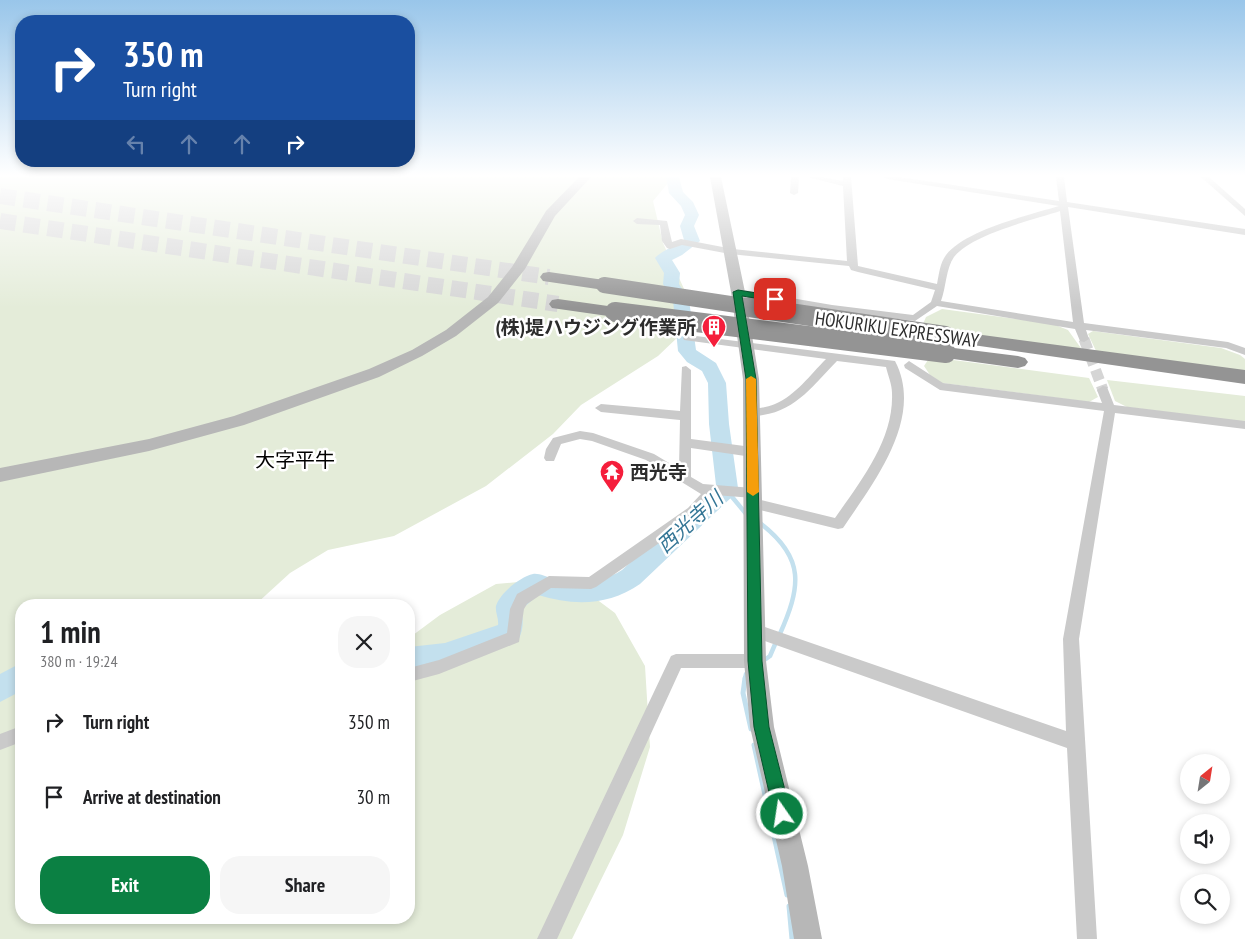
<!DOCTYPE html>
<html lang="en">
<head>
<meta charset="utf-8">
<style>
	:root { --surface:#fff; --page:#f6f6f6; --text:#202124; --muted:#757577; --accent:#0b8043 }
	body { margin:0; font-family:"PT Sans Narrow","Noto Sans JP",sans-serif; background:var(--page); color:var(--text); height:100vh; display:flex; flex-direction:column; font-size:19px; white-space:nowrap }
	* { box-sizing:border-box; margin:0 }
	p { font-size:16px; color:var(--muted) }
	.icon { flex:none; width:28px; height:28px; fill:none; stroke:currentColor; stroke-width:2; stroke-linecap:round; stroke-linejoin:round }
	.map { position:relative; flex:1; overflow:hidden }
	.side { position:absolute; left:15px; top:599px; width:400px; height:325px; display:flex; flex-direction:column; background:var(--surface); border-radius:20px; box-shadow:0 2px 8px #0003 }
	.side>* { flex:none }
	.hud { position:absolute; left:15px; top:15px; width:400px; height:152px; border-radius:20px; box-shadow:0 2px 8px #0003; background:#1a4fa0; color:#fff; overflow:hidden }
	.needle { width:32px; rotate:30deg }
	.fabs { position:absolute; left:1180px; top:754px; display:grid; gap:10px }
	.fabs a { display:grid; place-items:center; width:50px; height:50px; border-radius:50%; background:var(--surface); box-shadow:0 2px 8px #0003; font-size:25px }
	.pin { position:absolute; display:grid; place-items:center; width:42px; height:42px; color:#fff; margin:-21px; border-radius:10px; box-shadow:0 2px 8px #0006 }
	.me { position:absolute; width:55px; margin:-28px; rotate:347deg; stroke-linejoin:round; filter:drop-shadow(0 0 4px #0008) }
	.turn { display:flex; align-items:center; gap:18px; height:105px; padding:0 25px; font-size:22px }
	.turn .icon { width:65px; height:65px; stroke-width:2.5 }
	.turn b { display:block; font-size:35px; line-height:42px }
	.lanes { display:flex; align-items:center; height:48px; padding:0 25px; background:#0003; justify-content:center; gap:25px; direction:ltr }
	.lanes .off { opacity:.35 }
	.round { display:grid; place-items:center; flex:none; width:52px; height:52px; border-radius:20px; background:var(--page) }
	.overview { display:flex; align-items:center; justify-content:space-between; height:85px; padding:0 25px }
	h1 { font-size:30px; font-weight:700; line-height:38px }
	.cta { display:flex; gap:10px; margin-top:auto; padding:10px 25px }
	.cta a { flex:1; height:58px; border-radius:20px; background:var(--accent); color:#fff; font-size:20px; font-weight:700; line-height:58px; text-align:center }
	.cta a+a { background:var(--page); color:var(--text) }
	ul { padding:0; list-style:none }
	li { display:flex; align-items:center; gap:15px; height:75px; padding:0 25px }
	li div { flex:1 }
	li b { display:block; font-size:19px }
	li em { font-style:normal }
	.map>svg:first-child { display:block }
	.green { fill:#e4ecd9 }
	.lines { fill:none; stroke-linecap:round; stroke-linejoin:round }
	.stream-far1 { stroke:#c3e0ee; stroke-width:4.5 }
	.stream { stroke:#c3e0ee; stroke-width:5 }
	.river { fill:#c3e0ee; fill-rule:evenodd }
	.street-tunnel { stroke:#d5d5d5; stroke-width:11; stroke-dasharray:11 5.5; stroke-linecap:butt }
	.highway-tunnel { stroke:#d5d5d5; stroke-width:16; stroke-dasharray:16 8; stroke-linecap:butt }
	.street { fill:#cacaca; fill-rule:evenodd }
	.secondary { fill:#b7b7b7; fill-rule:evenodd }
	.highway { fill:#949494; fill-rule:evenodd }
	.highway-bridge-far1 { stroke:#949494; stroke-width:16 }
	.highway-bridge { stroke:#949494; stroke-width:20 }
	.route { fill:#0b8043; stroke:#07532c }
	.slow { fill:#f59e0b }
	.labels { text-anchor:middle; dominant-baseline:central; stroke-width:5; stroke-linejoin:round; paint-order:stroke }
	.poi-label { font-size:19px; font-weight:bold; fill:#2d2d2d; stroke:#fff; text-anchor:end }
	.street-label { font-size:19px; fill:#2d2d2d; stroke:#fff }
	.neighbourhood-label { font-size:20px; fill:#000; stroke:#fff }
	.water-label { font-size:20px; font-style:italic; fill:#347696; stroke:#fff }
</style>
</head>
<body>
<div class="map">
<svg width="1245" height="939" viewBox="0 0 1245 939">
	<rect width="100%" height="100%" fill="#fff"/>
	<g class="green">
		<path d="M 0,177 L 673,177 L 653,201 L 663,243 L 685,291 L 689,314 L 679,336 L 658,356 L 581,405 L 553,434 L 486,486 L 394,536 L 328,550 L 290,573 L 255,605 L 21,605 L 21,918 L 409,918 L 409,638 L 440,615 L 496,584 L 539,580 L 580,587 L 615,613 L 645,666 L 650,747 L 623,835 L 572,939 L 0,939 Z"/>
		<path d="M 942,309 L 1053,324 L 1068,330 L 1083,351 L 927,329 L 922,326 L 926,317 Z"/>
		<path d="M 1093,331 L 1221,348 L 1240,355 L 1245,359 L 1245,371 L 1097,353 L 1088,334 Z"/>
		<path d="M 930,357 L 1089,378 L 1098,397 L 1089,402 L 942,383 L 930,375 L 924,366 Z"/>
		<path d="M 1107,380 L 1245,396 L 1245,422 L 1127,407 L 1115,401 Z"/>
	</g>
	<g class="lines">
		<g class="stream-far1">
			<path d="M 728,492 L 747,515"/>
			<path d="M 760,523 C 806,558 801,587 779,636"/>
			<path d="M 763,661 L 770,656 L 776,642"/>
			<path d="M 745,679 L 746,674"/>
		</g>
		<g class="stream">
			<path d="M 745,678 L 743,693 L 751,729"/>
			<path d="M 754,745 L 787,895"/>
			<path d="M 789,906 L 792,939"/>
		</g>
		<g class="river">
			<path d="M 666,177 L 679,177 L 683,192 L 693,202 L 699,215 L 694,226 L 700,241 L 682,255 L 672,260 L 680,273 L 679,284 L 689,300 L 696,350 L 716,363 L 726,383 L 729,424 L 738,488 L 735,494 L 640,584 C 608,606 574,606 538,595 L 521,610 C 524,622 523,630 518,641 L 445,667 L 409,671 L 409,647 L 445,643 L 498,625 C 499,619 495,612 496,606 C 500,593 520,577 533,574 C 539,573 546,577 552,578 C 578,583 600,584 622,570 L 716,485 L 709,424 L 708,383 L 702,371 L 687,362 L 678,351 L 673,300 L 663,284 L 664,273 L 655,258 C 660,252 676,245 684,240 L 680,226 L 685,215 L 681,206 L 669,193 Z"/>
			<path d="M 21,663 L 21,691 L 0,702 L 0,674 Z"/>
		</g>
		<path class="street-tunnel" d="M 1084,339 L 1103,390"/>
		<g class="highway-tunnel">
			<path d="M 0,196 L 549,277"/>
			<path d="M 0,221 L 558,304"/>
		</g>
		<g class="street">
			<path d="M 791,177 L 799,177 L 798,193 L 794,195 L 790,193 Z"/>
			<path d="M 807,177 L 821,177 L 843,181 L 843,177 L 851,177 L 858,266 L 937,284 C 939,274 940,263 946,255 C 965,230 1029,215 1059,206 L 887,179 L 883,177 L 899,177 L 1059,201 L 1056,177 L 1064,177 L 1067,202 L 1245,229 L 1245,235 L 1068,207 L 1084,323 L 1228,342 L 1245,348 L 1245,355 L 1226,348 L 1086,330 L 1089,339 L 1084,342 L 1080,341 L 1075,329 L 937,306 L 915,321 L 838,312 L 840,326 L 835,329 L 830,326 L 827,310 L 738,295 L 733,292 L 738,289 L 832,305 L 913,315 L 931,302 L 935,290 L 858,272 L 851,270 L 849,266 L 730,254 L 682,245 L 670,249 L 667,248 L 662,241 L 660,225 L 637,224 L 633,221 L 637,218 L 667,221 L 672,242 L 681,239 L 733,249 L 847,261 L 843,186 ZM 1060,211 L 1073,322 L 941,301 C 946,288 946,268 954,257 C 972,234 1033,220 1060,211 Z"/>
			<path d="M 1201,177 L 1209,177 L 1245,209 L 1245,216 Z"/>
			<path d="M 688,335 L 895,361 C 925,418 873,483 843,528 L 838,529 L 748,507 L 746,503 L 748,499 L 753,498 L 715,495 L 698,516 L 596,587 L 591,589 L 551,588 L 527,604 L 524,609 L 519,642 L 439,674 L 409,682 L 409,668 L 439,660 L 507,633 L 510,609 L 517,594 L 549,576 L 589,577 L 688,508 L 701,494 L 646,460 L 592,441 L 580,439 L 561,444 L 554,461 L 546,461 L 544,458 L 546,449 L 553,438 L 580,431 L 593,433 L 654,454 L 679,469 L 680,420 L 601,412 L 595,408 L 601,404 L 680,411 L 682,367 L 686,366 L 691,370 L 691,439 L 752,447 L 756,449 L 758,452 L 756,455 L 752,457 L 691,448 L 691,477 L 703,484 L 753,488 L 758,489 L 759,493 L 758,497 L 753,498 L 835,518 C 860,482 894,440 892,393 C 892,384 888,376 886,367 L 837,361 C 815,383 797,410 763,415 C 758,416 753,417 748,416 L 746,413 L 748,410 C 757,408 766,408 775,404 C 796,395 810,375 826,359 L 684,340 L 683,338 Z"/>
			<path d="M 909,361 L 943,383 L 1102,403 L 1097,390 L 1103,386 L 1107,387 L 1114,405 L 1245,421 L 1245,429 L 1115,413 L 1079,639 L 1097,939 L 1077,939 L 1067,748 L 756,638 L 751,636 L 748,631 L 751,626 L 756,624 L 1066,731 L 1063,639 L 1104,411 L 940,390 L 905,368 L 904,365 Z"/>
			<path d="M 676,654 L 755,654 L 760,656 L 763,661 L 760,666 L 755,668 L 681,668 L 557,939 L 537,939 L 671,656 Z"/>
			<path d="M 21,726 L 21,742 L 0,750 L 0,734 Z"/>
		</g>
		<g class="secondary">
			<path d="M 579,177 L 591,177 L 555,216 L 525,269 L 498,303 L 456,336 L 422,356 L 379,377 L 244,425 L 149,451 L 0,482 L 0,468 L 149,439 L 234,416 L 369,369 L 412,350 L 446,330 L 488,297 L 512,267 L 546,211 Z"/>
			<path d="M 710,177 L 721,177 L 745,292 L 759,379 L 766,661 L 774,727 L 808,866 L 822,939 L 794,939 L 782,866 L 750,727 L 744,661 L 743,379 L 731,292 Z"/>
		</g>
		<g class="highway">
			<path d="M 549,272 L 604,280 L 610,281 L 613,285 L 610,289 L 604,290 L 543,281 L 540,277 L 543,273 Z"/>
			<path d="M 558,299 L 615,307 L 621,308 L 624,312 L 621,316 L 615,317 L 552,308 L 549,304 L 552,300 Z"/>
			<path d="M 945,330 L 1245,370 L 1245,384 L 938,340 L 936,336 L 938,332 Z"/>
			<path d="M 946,347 L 1018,356 L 1025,358 L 1028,362 L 1025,366 L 1018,368 L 939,357 L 936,353 L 939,349 Z"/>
		</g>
		<path class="highway-bridge-far1" d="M 604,285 L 757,308"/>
		<g class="highway-bridge">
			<path d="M 749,307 L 945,336"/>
			<path d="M 615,312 L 946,353"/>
		</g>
	</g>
	<linearGradient id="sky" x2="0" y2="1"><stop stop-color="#99c6ea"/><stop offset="0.57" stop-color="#fff"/><stop offset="1" stop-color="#fff" stop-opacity="0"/></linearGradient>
	<rect width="1245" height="308" fill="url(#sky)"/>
	<path class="route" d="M 738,290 L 775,296 L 780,299 L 775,301 L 742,296 L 756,379 L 762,661 L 769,727 L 791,814 L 788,820 L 782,822 L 777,820 L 774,814 L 754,727 L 748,661 L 746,379 L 733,292 Z"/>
	<path class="slow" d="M 751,376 L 756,379 L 759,492 L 753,496 L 747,492 L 746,379 Z"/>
	<defs>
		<symbol id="building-pin" viewBox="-11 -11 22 30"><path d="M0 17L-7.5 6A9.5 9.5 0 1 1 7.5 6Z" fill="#f51e3b" stroke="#fff"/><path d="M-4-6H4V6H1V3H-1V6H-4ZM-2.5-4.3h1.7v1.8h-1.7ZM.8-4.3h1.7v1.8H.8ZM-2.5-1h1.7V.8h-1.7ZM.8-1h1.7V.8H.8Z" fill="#fff"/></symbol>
		<symbol id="temple-pin" viewBox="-11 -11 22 30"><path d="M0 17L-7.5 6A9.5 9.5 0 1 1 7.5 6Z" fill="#f51e3b" stroke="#fff"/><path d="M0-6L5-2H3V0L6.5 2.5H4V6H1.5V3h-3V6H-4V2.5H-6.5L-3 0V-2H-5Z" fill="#fff"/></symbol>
	</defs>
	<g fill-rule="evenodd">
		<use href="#building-pin" x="700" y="313" width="28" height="38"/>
		<use href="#temple-pin" x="598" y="458" width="28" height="38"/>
	</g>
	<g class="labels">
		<g class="poi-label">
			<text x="696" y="327">(株)堤ハウジング作業所</text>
			<text x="630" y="472" text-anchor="start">西光寺</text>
		</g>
		<g class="street-label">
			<text transform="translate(897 329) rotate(8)">HOKURIKU EXPRESSWAY</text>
		</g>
		<g class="neighbourhood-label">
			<text x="295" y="460">大字平牛</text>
		</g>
		<g class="water-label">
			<text transform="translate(690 522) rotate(-42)">西光寺川</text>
		</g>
	</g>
</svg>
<div class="fabs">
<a><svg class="needle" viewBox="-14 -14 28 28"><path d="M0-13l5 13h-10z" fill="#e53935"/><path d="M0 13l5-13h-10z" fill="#757577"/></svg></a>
<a><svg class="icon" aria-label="sound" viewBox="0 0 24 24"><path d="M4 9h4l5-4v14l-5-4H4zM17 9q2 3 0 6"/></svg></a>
<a><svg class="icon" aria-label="search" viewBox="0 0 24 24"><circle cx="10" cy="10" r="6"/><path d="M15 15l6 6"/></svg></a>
</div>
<div class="pin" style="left:775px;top:299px;background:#d93025"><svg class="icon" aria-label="arrive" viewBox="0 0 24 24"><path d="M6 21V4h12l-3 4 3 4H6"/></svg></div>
<svg class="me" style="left:782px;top:814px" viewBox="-20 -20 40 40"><circle r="17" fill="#0b8043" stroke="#fff" stroke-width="3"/><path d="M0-11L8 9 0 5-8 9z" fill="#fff"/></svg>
<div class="hud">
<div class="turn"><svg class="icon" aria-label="right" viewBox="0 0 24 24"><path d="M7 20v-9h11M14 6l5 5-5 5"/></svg><div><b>350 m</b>Turn right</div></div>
<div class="lanes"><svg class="icon off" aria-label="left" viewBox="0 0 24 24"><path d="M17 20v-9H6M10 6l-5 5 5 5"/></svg><svg class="icon off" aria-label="ahead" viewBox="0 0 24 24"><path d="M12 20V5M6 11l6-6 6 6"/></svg><svg class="icon off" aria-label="ahead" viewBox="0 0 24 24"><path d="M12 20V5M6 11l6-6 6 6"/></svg><svg class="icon" aria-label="right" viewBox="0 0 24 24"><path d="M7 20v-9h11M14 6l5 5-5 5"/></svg></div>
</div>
<section class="side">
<div class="overview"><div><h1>1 min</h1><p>380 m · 19:24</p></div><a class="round"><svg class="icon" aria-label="close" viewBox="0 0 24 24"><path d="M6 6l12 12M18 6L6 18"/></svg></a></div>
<ul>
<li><svg class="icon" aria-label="right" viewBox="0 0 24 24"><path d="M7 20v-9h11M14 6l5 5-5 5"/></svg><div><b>Turn right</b></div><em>350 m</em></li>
<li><svg class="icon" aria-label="arrive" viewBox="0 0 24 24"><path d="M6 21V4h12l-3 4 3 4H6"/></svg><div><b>Arrive at destination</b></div><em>30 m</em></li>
</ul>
<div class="cta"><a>Exit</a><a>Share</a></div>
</section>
</div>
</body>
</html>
